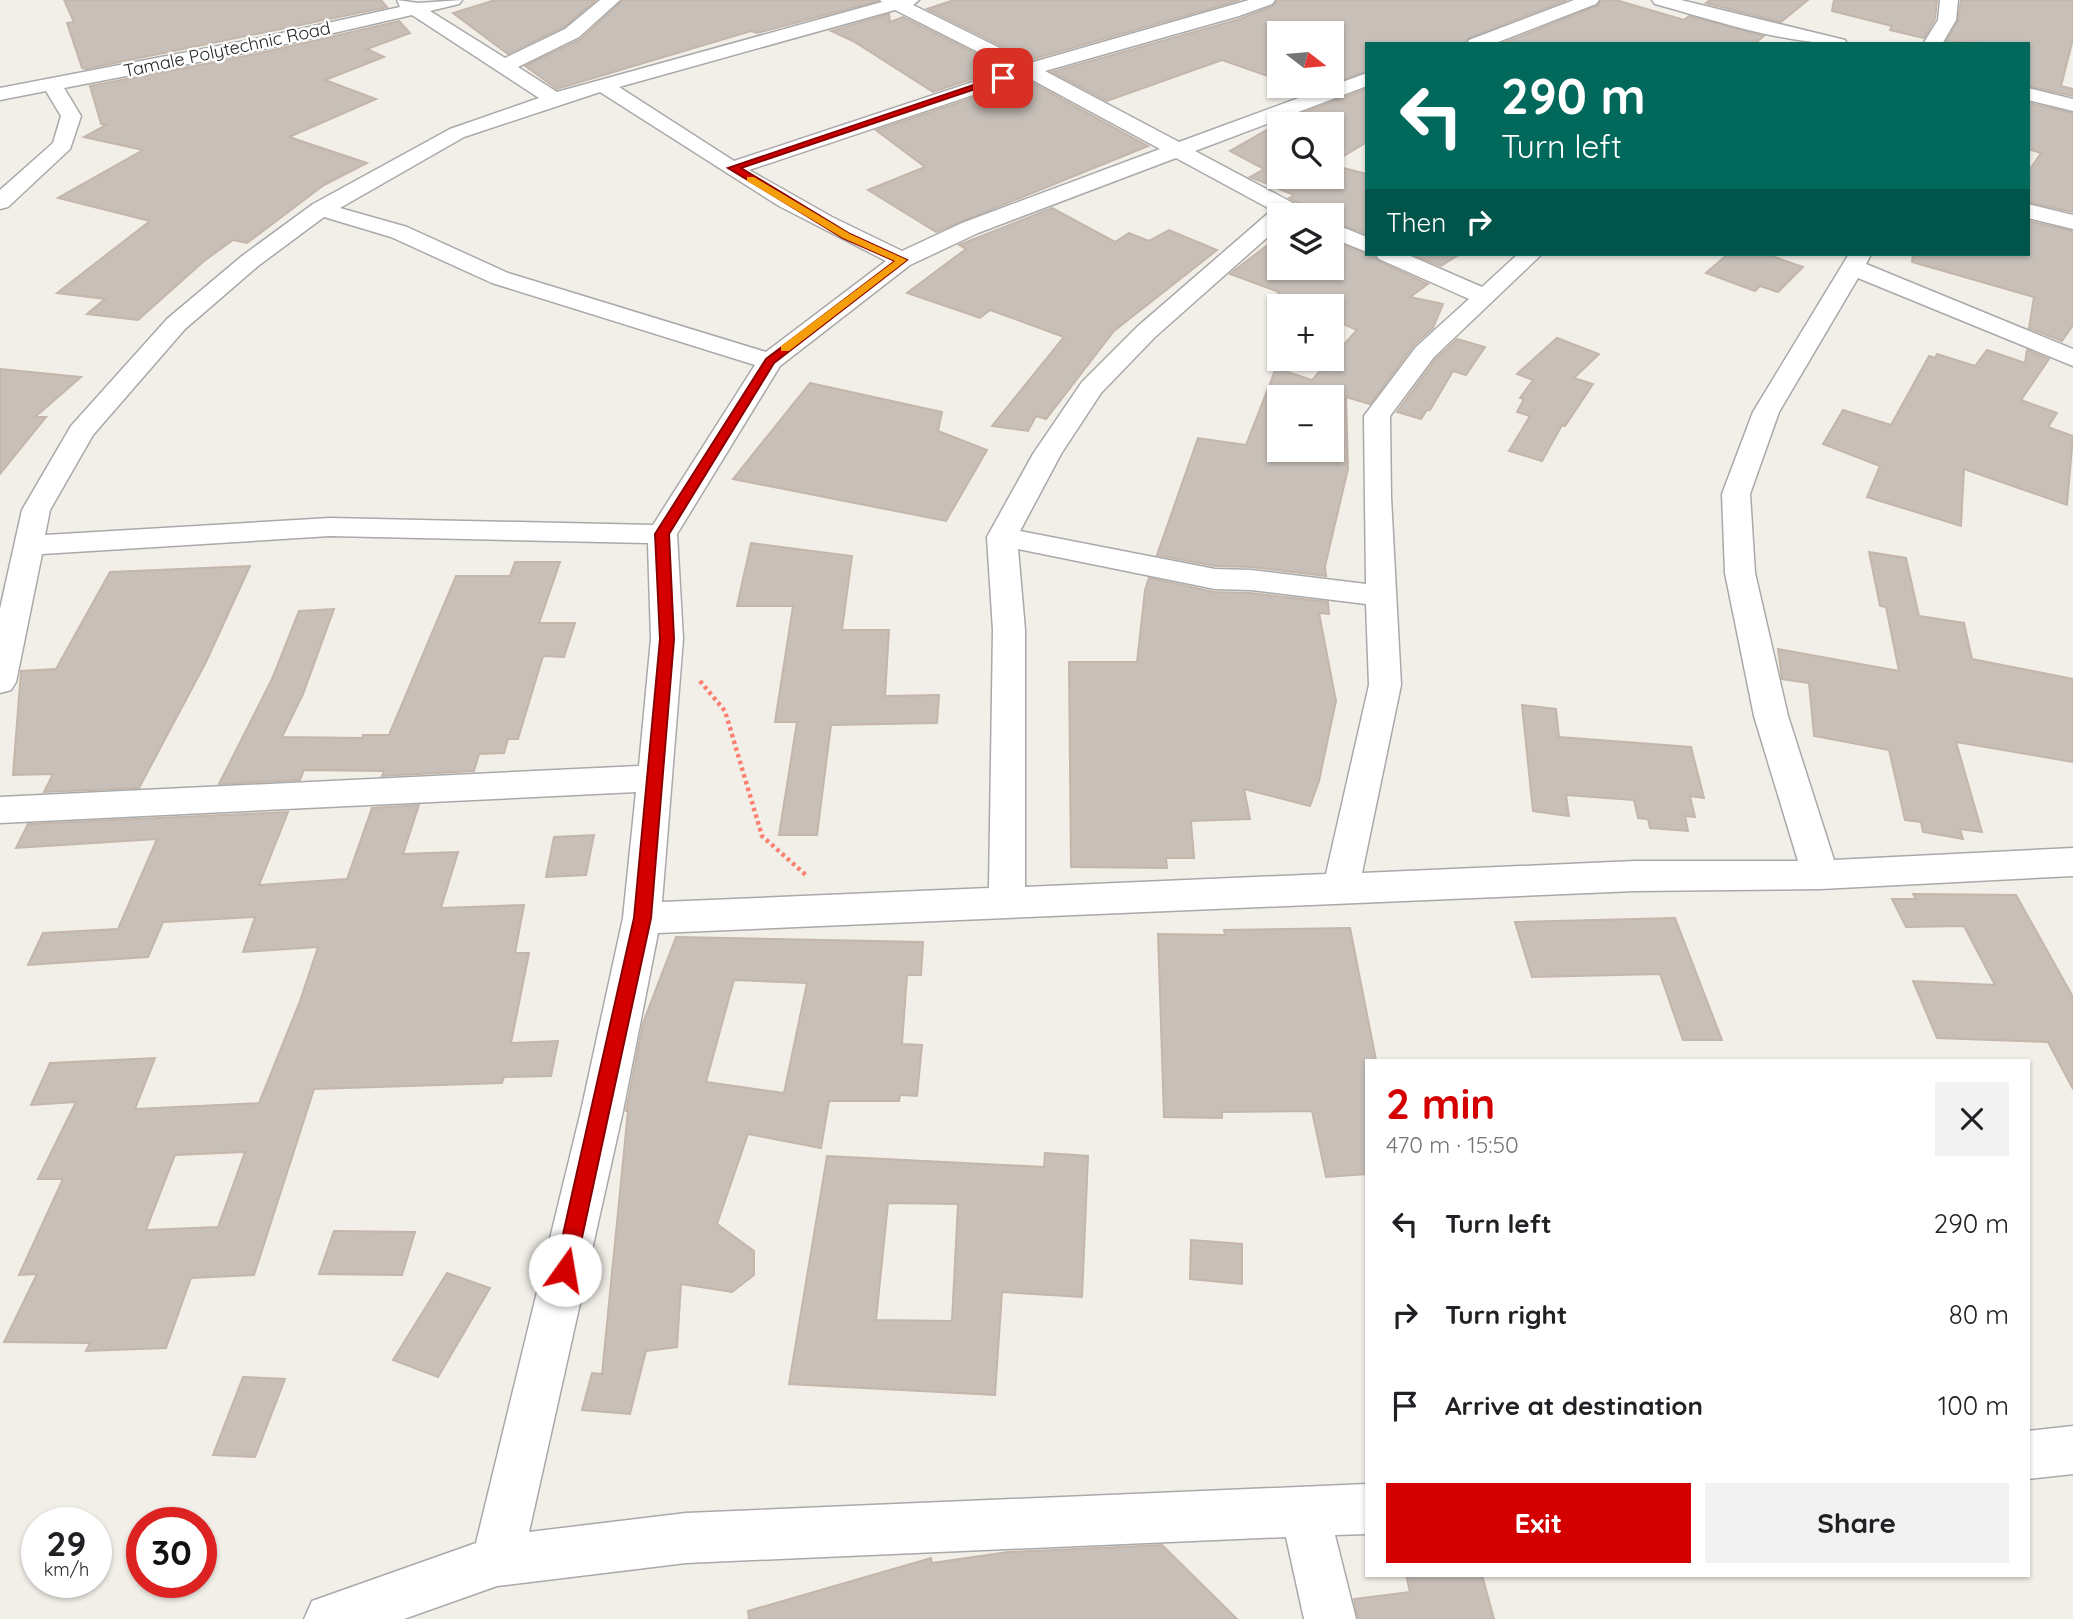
<!DOCTYPE html>
<html lang="en">
<head>
<meta charset="utf-8">
<style>
	:root { --surface:#fff; --page:#f2f2f2; --text:#202124; --muted:#757577; --accent:#d40000 }
	body { margin:0; font-family:Quicksand,sans-serif; background:var(--page); color:var(--text); height:100vh; display:flex; flex-direction:column; font-size:26px; white-space:nowrap }
	* { box-sizing:border-box; margin:0 }
	p { font-size:23px; color:var(--muted) }
	.icon { flex:none; width:38px; height:38px; fill:none; stroke:currentColor; stroke-width:2; stroke-linecap:round; stroke-linejoin:round }
	.map { position:relative; flex:1; overflow:hidden }
	.panel { position:absolute; left:1365px; top:1059px; width:665px; height:518px; display:flex; flex-direction:column; background:var(--surface); border-radius:0px; box-shadow:0 2px 5px #0004 }
	.panel>* { flex:none }
	.guide { position:absolute; left:1365px; top:42px; width:665px; height:214px; border-radius:0px; box-shadow:0 2px 5px #0004; background:#00695c; color:#fff; overflow:hidden }
	.needle { width:46px; rotate:106deg }
	.controls { position:absolute; left:1267px; top:21px; display:grid; gap:14px }
	.controls a { display:grid; place-items:center; width:77px; height:77px; border-radius:0px; background:var(--surface); box-shadow:0 2px 5px #0004; font-size:35px }
	.speed { position:absolute; left:21px; top:1507px; display:flex; gap:14px; font-size:35px; font-weight:700; text-align:center }
	.speed>* { display:grid; place-content:center; width:91px; height:91px; border-radius:50%; background:var(--surface); box-shadow:0 2px 5px #0004; line-height:1 }
	.speed small { font-size:18px; font-weight:400 }
	.speed .limit { border:10px solid #d22; background:#fff; color:#111 }
	.pin { position:absolute; display:grid; place-items:center; width:60px; height:60px; color:#fff; margin:-30px; border-radius:14px; box-shadow:0 4px 10px #0006 }
	.me { position:absolute; width:77px; margin:-38px; rotate:13deg; stroke-linejoin:round; filter:drop-shadow(0 0 5px #0008) }
	.turn { display:flex; align-items:center; gap:24px; height:147px; padding:0 21px; font-size:32px }
	.turn .icon { width:91px; height:91px; stroke-width:2.5 }
	.turn b { display:block; font-size:49px; line-height:60px }
	.then { display:flex; align-items:center; height:66px; padding:0 21px; background:#0003; gap:14px; font-size:26px }
	.round { display:grid; place-items:center; flex:none; width:74px; height:74px; border-radius:0px; background:var(--page) }
	.summary { display:flex; align-items:center; justify-content:space-between; height:119px; padding:0 21px }
	h1 { font-size:42px; font-weight:700; line-height:52px; color:var(--accent) }
	.button { display:flex; gap:14px; margin-top:auto; padding:14px 21px }
	.button a { flex:1; height:80px; border-radius:0px; background:var(--accent); color:#fff; font-size:28px; font-weight:700; line-height:80px; text-align:center }
	.button a+a { background:var(--page); color:var(--text) }
	ul { padding:0; list-style:none }
	li { display:flex; align-items:center; gap:21px; height:91px; padding:0 21px }
	li div { flex:1 }
	li b { display:block; font-size:26px }
	li em { font-style:normal }
	.map>svg:first-child { display:block }
	.building { fill:#c7bfb8; stroke:#c4b6ab; stroke-width:2; fill-rule:evenodd }
	.lines { fill:none; stroke-linecap:round; stroke-linejoin:round }
	.minor-casing { stroke:#a9a9a9; stroke-width:3 }
	.path { stroke:#fa8072; stroke-width:4.5; stroke-dasharray:3.5 3.5; stroke-linecap:butt }
	.minor { fill:#fff; fill-rule:evenodd }
	.route { fill:#d40000; stroke:#8a0000; stroke-width:2 }
	.slow { fill:#f59e0b }
	.labels { text-anchor:middle; dominant-baseline:central; stroke-width:5; stroke-linejoin:round; paint-order:stroke }
	.far-street-label { font-size:18px; fill:#222; stroke:#fff }
</style>
</head>
<body>
<div class="map">
<svg width="2073" height="1619" viewBox="0 0 2073 1619">
	<rect width="100%" height="100%" fill="#f2efe9"/>
	<g class="building">
		<path d="M 64,0 L 381,0 L 387,7 L 86,69 L 82,68 L 67,23 L 74,22 Z"/>
		<path d="M 495,0 L 596,0 L 564,27 L 508,54 L 453,13 Z"/>
		<path d="M 623,0 L 877,0 L 878,1 L 757,33 L 751,31 L 557,89 L 525,66 L 581,39 Z"/>
		<path d="M 954,0 L 1240,0 L 1030,60 L 927,9 Z"/>
		<path d="M 1278,0 L 1567,0 L 1468,38 L 1465,44 L 1367,44 L 1367,71 L 1332,83 L 1332,33 L 1279,33 L 1279,80 L 1222,60 L 1107,101 L 1052,72 L 1240,19 L 1273,6 Z"/>
		<path d="M 1602,0 L 1616,0 L 1684,20 L 1689,16 L 1764,36 L 1754,44 L 1501,44 L 1597,6 Z"/>
		<path d="M 1710,0 L 1808,0 L 1781,22 L 1706,3 Z"/>
		<path d="M 1834,0 L 1937,0 L 1935,19 L 1924,38 L 1890,30 L 1892,26 L 1832,11 Z"/>
		<path d="M 1961,0 L 2073,0 L 2073,39 L 2061,86 L 2073,89 L 2073,96 L 2028,86 L 2028,44 L 1946,42 L 1958,21 Z"/>
		<path d="M 889,14 L 890,22 L 903,17 L 1005,68 L 933,92 L 853,41 L 831,31 Z"/>
		<path d="M 399,21 L 410,33 L 367,49 L 384,57 L 325,80 L 376,99 L 289,137 L 367,163 L 324,185 L 247,243 L 233,240 L 204,261 L 138,320 L 87,314 L 105,299 L 57,293 L 150,221 L 58,198 L 143,150 L 84,137 L 106,125 L 101,124 L 90,86 L 256,54 Z"/>
		<path d="M 1027,80 L 1148,146 L 936,232 L 868,190 L 925,167 L 876,130 Z"/>
		<path d="M 1367,89 L 1367,142 L 1332,163 L 1332,124 L 1279,124 L 1279,177 L 1332,177 L 1332,165 L 1367,174 L 1367,234 L 1332,221 L 1332,215 L 1312,215 L 1313,211 L 1289,198 L 1294,195 L 1250,177 L 1264,169 L 1230,151 L 1286,119 Z"/>
		<path d="M 2028,103 L 2073,113 L 2073,212 L 2028,202 L 2028,172 L 2041,153 L 2028,149 Z"/>
		<path d="M 1052,208 L 1115,242 L 1129,233 L 1149,241 L 1169,230 L 1217,250 L 1114,331 L 1046,419 L 1036,416 L 1028,431 L 992,426 L 1064,337 L 990,310 L 980,318 L 907,293 L 966,249 L 959,245 Z"/>
		<path d="M 2028,221 L 2073,231 L 2073,325 L 2062,341 L 2029,328 L 2034,297 L 1912,262 L 1913,254 L 2028,254 Z"/>
		<path d="M 1279,236 L 1279,268 L 1332,268 L 1332,241 L 1366,254 L 1372,254 L 1378,261 L 1428,284 L 1410,297 L 1443,304 L 1433,328 L 1414,345 L 1370,404 L 1346,397 L 1348,469 L 1325,566 L 1326,576 L 1251,567 L 1215,566 L 1157,555 L 1198,438 L 1246,445 L 1276,368 L 1312,380 L 1357,330 L 1332,319 L 1332,306 L 1300,306 L 1276,296 L 1279,292 L 1230,274 ZM 1279,397 L 1332,397 L 1332,450 L 1279,450 Z"/>
		<path d="M 1412,254 L 1460,254 L 1441,266 Z"/>
		<path d="M 1728,254 L 1766,254 L 1803,267 L 1778,292 L 1760,286 L 1755,291 L 1706,273 Z"/>
		<path d="M 1557,338 L 1599,354 L 1574,378 L 1593,384 L 1565,426 L 1562,425 L 1542,461 L 1509,451 L 1530,416 L 1517,412 L 1524,399 L 1520,398 L 1533,380 L 1517,374 Z"/>
		<path d="M 1457,339 L 1485,347 L 1466,375 L 1453,371 L 1430,410 L 1427,410 L 1421,419 L 1397,412 L 1436,359 Z"/>
		<path d="M 1987,350 L 2025,363 L 2027,350 L 2049,359 L 2021,400 L 2057,413 L 2048,427 L 2073,436 L 2067,505 L 1964,469 L 1961,526 L 1867,497 L 1880,466 L 1823,444 L 1843,410 L 1891,425 L 1929,356 L 1935,358 L 1937,354 L 1975,366 Z"/>
		<path d="M 0,369 L 81,377 L 35,417 L 46,417 L 0,474 Z"/>
		<path d="M 810,383 L 942,412 L 938,431 L 987,450 L 946,521 L 733,479 Z"/>
		<path d="M 751,543 L 852,556 L 842,630 L 889,630 L 885,696 L 939,695 L 937,723 L 831,725 L 817,835 L 779,835 L 797,722 L 775,722 L 793,606 L 737,606 Z"/>
		<path d="M 1869,552 L 1906,558 L 1919,616 L 1964,623 L 1972,659 L 2073,679 L 2073,762 L 1956,742 L 1982,832 L 1960,829 L 1963,839 L 1923,832 L 1921,822 L 1905,820 L 1889,750 L 1814,736 L 1809,683 L 1782,679 L 1778,649 L 1899,671 L 1886,607 L 1880,606 Z"/>
		<path d="M 515,562 L 560,562 L 539,623 L 575,623 L 564,657 L 543,656 L 518,739 L 508,739 L 504,753 L 479,754 L 474,771 L 382,776 L 384,771 L 304,770 L 300,780 L 219,784 L 272,679 L 299,611 L 334,609 L 303,694 L 282,737 L 362,738 L 363,735 L 389,735 L 456,576 L 510,576 Z"/>
		<path d="M 250,566 L 206,662 L 139,788 L 44,792 L 53,774 L 13,775 L 21,671 L 56,669 L 110,572 Z"/>
		<path d="M 1149,578 L 1214,592 L 1251,593 L 1328,602 L 1329,614 L 1319,613 L 1336,701 L 1319,781 L 1310,806 L 1244,789 L 1250,819 L 1191,821 L 1194,858 L 1166,858 L 1167,868 L 1071,867 L 1069,662 L 1137,662 L 1145,590 Z"/>
		<path d="M 1522,705 L 1556,709 L 1559,737 L 1691,747 L 1704,798 L 1690,796 L 1695,817 L 1685,816 L 1688,831 L 1650,828 L 1648,819 L 1638,818 L 1634,800 L 1566,795 L 1569,816 L 1533,811 Z"/>
		<path d="M 419,805 L 403,854 L 458,852 L 441,908 L 524,905 L 515,953 L 529,953 L 511,1043 L 558,1041 L 551,1076 L 504,1077 L 502,1083 L 314,1089 L 254,1275 L 191,1278 L 166,1348 L 86,1351 L 90,1343 L 4,1342 L 37,1274 L 19,1275 L 63,1179 L 38,1179 L 76,1102 L 31,1105 L 50,1063 L 155,1058 L 135,1109 L 259,1103 L 300,1001 L 318,947 L 243,952 L 255,917 L 163,922 L 148,957 L 28,965 L 43,933 L 118,929 L 157,839 L 16,848 L 28,824 L 288,812 L 259,885 L 347,879 L 372,808 ZM 245,1152 L 218,1227 L 146,1230 L 175,1155 Z"/>
		<path d="M 594,835 L 586,875 L 546,877 L 554,837 Z"/>
		<path d="M 1913,894 L 2016,895 L 2073,997 L 2073,1089 L 2048,1042 L 1937,1038 L 1913,981 L 1995,985 L 1964,926 L 1906,927 L 1892,899 L 1916,899 Z"/>
		<path d="M 1675,918 L 1722,1040 L 1683,1040 L 1660,974 L 1532,977 L 1515,922 Z"/>
		<path d="M 1350,928 L 1376,1060 L 1367,1060 L 1367,1174 L 1326,1177 L 1312,1111 L 1222,1112 L 1222,1118 L 1164,1117 L 1158,934 L 1225,935 L 1224,930 Z"/>
		<path d="M 676,937 L 923,942 L 921,975 L 907,975 L 902,1044 L 922,1045 L 917,1096 L 900,1095 L 899,1101 L 829,1101 L 821,1148 L 748,1134 L 717,1224 L 754,1251 L 754,1275 L 732,1292 L 681,1284 L 677,1347 L 646,1351 L 630,1414 L 582,1410 L 592,1373 L 602,1374 L 628,1111 L 626,1111 L 643,1023 ZM 734,980 L 807,983 L 784,1093 L 706,1082 Z"/>
		<path d="M 1045,1153 L 1088,1156 L 1082,1297 L 1002,1292 L 995,1395 L 789,1384 L 827,1156 L 1044,1167 ZM 888,1203 L 958,1204 L 952,1321 L 876,1320 Z"/>
		<path d="M 334,1231 L 415,1232 L 402,1275 L 319,1274 Z"/>
		<path d="M 1191,1240 L 1242,1244 L 1242,1284 L 1190,1279 Z"/>
		<path d="M 447,1273 L 490,1288 L 438,1377 L 393,1360 Z"/>
		<path d="M 243,1377 L 285,1379 L 255,1457 L 213,1455 Z"/>
		<path d="M 1162,1545 L 1237,1619 L 749,1619 L 748,1611 L 931,1558 L 932,1563 L 1008,1552 Z"/>
		<path d="M 1406,1575 L 1482,1575 L 1494,1619 L 1358,1619 L 1354,1599 L 1410,1592 Z"/>
	</g>
	<g class="lines">
		<defs>
			<g id="minor">
				<path d="M 397,0 L 418,3 L 462,0 L 459,4 L 430,11 L 505,58 L 565,29 L 600,0 L 620,0 L 579,37 L 518,67 L 557,92 L 882,2 L 880,0 L 919,0 L 913,5 L 1030,63 L 1249,0 L 1275,0 L 1272,4 L 1239,16 L 1045,71 L 1179,142 L 1367,73 L 1367,86 L 1195,151 L 1306,210 L 1309,215 L 1279,215 L 1279,227 L 1155,337 L 1101,393 L 1061,454 L 1020,531 L 1215,569 L 1251,570 L 1366,584 L 1364,416 L 1416,347 L 1469,299 L 1379,259 L 1375,254 L 1406,254 L 1482,287 L 1518,254 L 1542,254 L 1434,357 L 1390,416 L 1391,497 L 1401,685 L 1362,873 L 1635,861 L 1798,861 L 1754,716 L 1725,573 L 1722,494 L 1753,412 L 1849,254 L 1871,254 L 1866,264 L 2073,349 L 2073,366 L 1858,278 L 1779,412 L 1750,494 L 1755,573 L 1788,716 L 1834,860 L 2073,848 L 2073,876 L 1821,889 L 1635,891 L 658,933 L 623,1111 L 529,1532 L 686,1513 L 1367,1484 L 1367,1534 L 1335,1535 L 1356,1619 L 1304,1619 L 1286,1537 L 686,1563 L 497,1586 L 404,1619 L 304,1619 L 312,1601 L 476,1543 L 581,1111 L 623,918 L 636,792 L 0,823 L 0,797 L 639,766 L 651,639 L 648,543 L 330,536 L 42,554 L 16,682 L 11,690 L 0,693 L 0,609 L 22,510 L 71,426 L 167,319 L 242,256 L 313,204 L 450,129 L 539,98 L 412,15 L 255,51 L 64,88 L 81,116 L 70,149 L 8,207 L 0,209 L 0,190 L 53,143 L 61,116 L 46,91 L 0,100 L 0,88 L 255,39 L 400,7 ZM 895,10 L 1012,69 L 734,161 L 619,87 ZM 1027,77 L 1160,149 L 962,223 L 902,251 L 832,217 L 749,170 ZM 600,92 L 779,206 L 886,261 L 766,352 L 508,273 L 407,227 L 340,208 L 464,137 ZM 1176,158 L 1272,210 L 1137,327 L 1082,382 L 1033,454 L 987,537 L 993,630 L 989,888 L 662,902 L 683,639 L 677,534 L 780,366 L 910,265 L 978,233 ZM 324,217 L 391,237 L 492,283 L 755,365 L 653,525 L 330,518 L 45,535 L 50,510 L 93,435 L 185,329 L 258,266 ZM 1018,549 L 1215,589 L 1251,590 L 1366,604 L 1369,685 L 1326,874 L 1025,887 L 1025,630 Z"/>
				<path d="M 1574,0 L 1599,0 L 1596,4 L 1493,44 L 1467,44 L 1469,40 Z"/>
				<path d="M 1652,0 L 1681,0 L 1845,40 L 1847,44 C 1782,44 1718,21 1655,4 Z"/>
				<path d="M 1940,0 L 1958,0 L 1956,20 L 1942,44 L 1923,44 L 1938,20 Z"/>
				<path d="M 2028,88 L 2073,99 L 2073,111 L 2028,100 Z"/>
				<path d="M 2028,204 L 2073,215 L 2073,229 L 2028,218 Z"/>
				<path d="M 1332,223 L 1367,237 L 1367,252 L 1332,238 Z"/>
				<path d="M 2073,1426 L 2073,1474 L 2028,1479 L 2028,1431 Z"/>
			</g>
		</defs>
		<use href="#minor" class="minor-casing"/>
		<path class="path" d="M 700,681 L 725,711 L 762,836 L 807,876"/>
		<use href="#minor" class="minor"/>
	</g>
	<path class="route" d="M 1000,76 L 1008,78 L 741,168 L 850,234 L 907,260 L 774,363 L 669,534 L 674,639 L 651,918 L 575,1270 L 572,1277 L 565,1280 L 558,1277 L 555,1270 L 634,918 L 660,639 L 655,534 L 766,359 L 895,261 L 843,238 L 728,168 Z"/>
	<path class="slow" d="M 747,177 L 754,177 L 850,234 L 907,260 L 789,351 L 781,351 L 781,346 L 895,261 L 843,238 L 747,181 Z"/>
	<g class="labels">
		<g class="far-street-label">
			<text transform="translate(227 49) rotate(-12)">Tamale Polytechnic Road</text>
		</g>
	</g>
</svg>
<div class="controls">
<a><svg class="needle" viewBox="-14 -14 28 28"><path d="M0-13l5 13h-10z" fill="#e53935"/><path d="M0 13l5-13h-10z" fill="#757577"/></svg></a>
<a><svg class="icon" aria-label="search" viewBox="0 0 24 24"><circle cx="10" cy="10" r="6"/><path d="M15 15l6 6"/></svg></a>
<a><svg class="icon" aria-label="layers" viewBox="0 0 24 24"><path d="M12 4l9 5-9 5-9-5zM3 14l9 5 9-5"/></svg></a>
<a>+</a>
<a>−</a>
</div>
<div class="speed"><div>29<small>km/h</small></div><div class="limit">30</div></div>
<div class="pin" style="left:1003px;top:78px;background:#d93025"><svg class="icon" aria-label="arrive" viewBox="0 0 24 24"><path d="M6 21V4h12l-3 4 3 4H6"/></svg></div>
<svg class="me" style="left:565px;top:1270px" viewBox="-20 -20 40 40"><circle r="19" fill="#fff"/><path d="M0-13L10 11 0 6-10 11z" fill="#d40000"/></svg>
<div class="guide">
<div class="turn"><svg class="icon" aria-label="left" viewBox="0 0 24 24"><path d="M17 20v-9H6M10 6l-5 5 5 5"/></svg><div><b>290 m</b>Turn left</div></div>
<div class="then">Then<svg class="icon" aria-label="right" viewBox="0 0 24 24"><path d="M7 20v-9h11M14 6l5 5-5 5"/></svg></div>
</div>
<section class="panel">
<div class="summary"><div><h1>2 min</h1><p>470 m · 15:50</p></div><a class="round"><svg class="icon" aria-label="close" viewBox="0 0 24 24"><path d="M6 6l12 12M18 6L6 18"/></svg></a></div>
<ul>
<li><svg class="icon" aria-label="left" viewBox="0 0 24 24"><path d="M17 20v-9H6M10 6l-5 5 5 5"/></svg><div><b>Turn left</b></div><em>290 m</em></li>
<li><svg class="icon" aria-label="right" viewBox="0 0 24 24"><path d="M7 20v-9h11M14 6l5 5-5 5"/></svg><div><b>Turn right</b></div><em>80 m</em></li>
<li><svg class="icon" aria-label="arrive" viewBox="0 0 24 24"><path d="M6 21V4h12l-3 4 3 4H6"/></svg><div><b>Arrive at destination</b></div><em>100 m</em></li>
</ul>
<div class="button"><a>Exit</a><a>Share</a></div>
</section>
</div>
</body>
</html>
